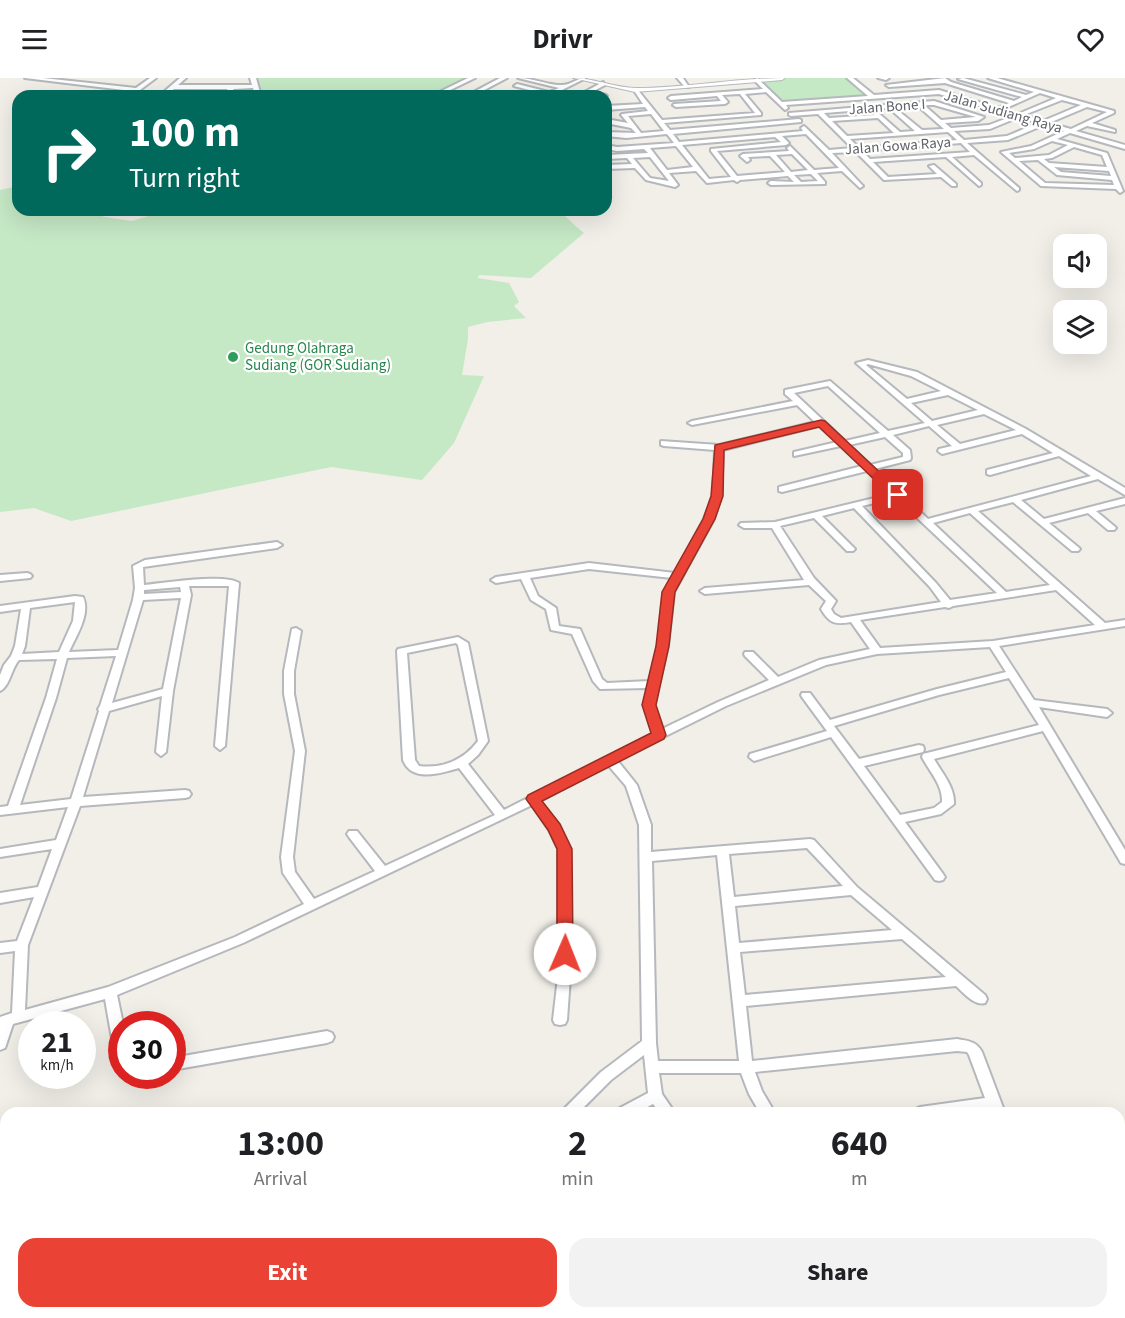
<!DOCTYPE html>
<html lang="en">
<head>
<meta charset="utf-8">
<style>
	:root { --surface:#fff; --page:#f2f2f2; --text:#202124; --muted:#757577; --accent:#ea4335 }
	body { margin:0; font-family:"Source Sans 3",sans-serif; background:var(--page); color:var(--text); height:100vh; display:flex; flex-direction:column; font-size:22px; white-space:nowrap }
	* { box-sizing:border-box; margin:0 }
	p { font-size:20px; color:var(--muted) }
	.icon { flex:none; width:33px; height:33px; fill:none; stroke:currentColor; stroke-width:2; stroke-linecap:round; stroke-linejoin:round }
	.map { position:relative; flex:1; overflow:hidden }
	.drawer { position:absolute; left:0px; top:1029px; width:1125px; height:212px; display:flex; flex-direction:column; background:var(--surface); border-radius:18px 18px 0 0; box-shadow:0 6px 24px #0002 }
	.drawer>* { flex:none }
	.guide { position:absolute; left:12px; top:12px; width:600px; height:126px; border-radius:18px; box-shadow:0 6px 24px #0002; background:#00695c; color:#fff; overflow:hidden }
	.buttons { position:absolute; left:1053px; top:156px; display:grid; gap:12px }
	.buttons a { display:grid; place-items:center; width:54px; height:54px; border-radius:12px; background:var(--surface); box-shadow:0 6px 24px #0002; font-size:30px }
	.speed { position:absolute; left:18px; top:933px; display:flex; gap:12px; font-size:30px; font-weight:700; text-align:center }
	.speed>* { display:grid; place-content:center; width:78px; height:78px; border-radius:50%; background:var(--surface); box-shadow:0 6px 24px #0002; line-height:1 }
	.speed small { font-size:15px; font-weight:400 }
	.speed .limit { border:9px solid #d22; background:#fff; color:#111 }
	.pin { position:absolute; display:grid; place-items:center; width:51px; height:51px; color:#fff; margin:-26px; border-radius:12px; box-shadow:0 3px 9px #0006 }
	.me { position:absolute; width:66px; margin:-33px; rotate:1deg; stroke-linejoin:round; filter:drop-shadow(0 0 4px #0008) }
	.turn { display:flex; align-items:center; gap:21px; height:126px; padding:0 18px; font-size:27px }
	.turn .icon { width:78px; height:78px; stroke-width:2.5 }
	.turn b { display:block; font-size:42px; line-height:51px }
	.eta { display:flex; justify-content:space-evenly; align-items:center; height:102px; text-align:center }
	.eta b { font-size:36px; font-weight:700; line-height:42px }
	.button { display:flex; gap:12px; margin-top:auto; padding:12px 18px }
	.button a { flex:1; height:69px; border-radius:18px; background:var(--accent); color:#fff; font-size:24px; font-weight:700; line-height:69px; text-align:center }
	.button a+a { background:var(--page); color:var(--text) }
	header { display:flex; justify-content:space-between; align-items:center; height:78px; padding:0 18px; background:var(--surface); font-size:27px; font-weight:700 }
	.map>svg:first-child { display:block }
	.green { fill:#c5e8c5 }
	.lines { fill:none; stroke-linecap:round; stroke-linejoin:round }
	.minor-casing { stroke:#b5b8bc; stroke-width:4 }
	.tertiary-casing { stroke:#b5b8bc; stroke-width:2 }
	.minor { fill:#fff; fill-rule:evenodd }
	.tertiary { fill:#fff; fill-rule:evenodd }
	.route { fill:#ea4335; stroke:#982c22; stroke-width:1.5 }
	.leisure-dot { fill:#2e9e5b; stroke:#fff; stroke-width:2 }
	.labels { text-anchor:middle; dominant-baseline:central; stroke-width:4.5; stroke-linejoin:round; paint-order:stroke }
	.far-street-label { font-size:15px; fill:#5f6368; stroke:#fff }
	.far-leisure-label { font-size:15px; fill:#27864d; stroke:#fff; text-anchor:start }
</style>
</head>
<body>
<header><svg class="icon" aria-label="menu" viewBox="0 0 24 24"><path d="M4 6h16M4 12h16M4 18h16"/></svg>Drivr<svg class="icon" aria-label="heart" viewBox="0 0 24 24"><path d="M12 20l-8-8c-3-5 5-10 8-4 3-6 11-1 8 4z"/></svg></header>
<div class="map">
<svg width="1125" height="1240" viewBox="0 0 1125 1240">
	<rect width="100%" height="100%" fill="#f1efe8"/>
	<g class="green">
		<path d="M 253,0 L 472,0 L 434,18 L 258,18 Z"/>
		<path d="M 782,0 L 850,0 L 873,19 L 782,26 L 757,2 Z"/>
		<path d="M 18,108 L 18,132 L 92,132 L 104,139 L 132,143 L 168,132 L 554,132 C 565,135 573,147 584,155 L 531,200 L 479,197 L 478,200 L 509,205 L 519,224 L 514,228 L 526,240 L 487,244 L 468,249 L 468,261 L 462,297 L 484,298 L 454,365 L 422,402 L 331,389 L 71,443 L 34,430 L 0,434 L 0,112 Z"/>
	</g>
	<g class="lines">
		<defs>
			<g id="minor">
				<path d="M 25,0 L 43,0 L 136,10 L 150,0 L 156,0 L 132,18 L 129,16 L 132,13 Z"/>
				<path d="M 180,0 L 186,0 L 178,7 L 252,7 L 250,0 L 256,0 L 261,18 L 255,18 L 253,10 L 234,11 L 226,18 L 220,18 L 228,11 L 174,11 L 165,18 L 159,18 Z"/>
				<path d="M 468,0 L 475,0 L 438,18 L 431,18 Z"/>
				<path d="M 500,0 L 507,0 L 473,18 L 466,18 Z"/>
				<path d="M 518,0 C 533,0 551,8 562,7 C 571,7 577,0 586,0 L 550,18 L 543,18 L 545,16 L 514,8 L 517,6 L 549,14 L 559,10 Z"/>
				<path d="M 677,0 L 683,0 L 689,9 L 685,9 Z"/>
				<path d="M 757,0 L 782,24 L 868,18 L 847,0 L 853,0 L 874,17 L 939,12 L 998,30 L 1009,25 L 945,5 L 889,9 L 886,7 L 945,0 L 951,4 L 1014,23 L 1022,19 L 958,1 L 963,0 L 1026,17 L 1034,14 L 988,0 L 997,0 L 1114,33 L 1114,35 L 1092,45 L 1115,52 L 1115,54 L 1087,48 L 1076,53 L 1125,67 L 1125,71 L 1070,55 L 1057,61 L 1107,75 L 1123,113 L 1120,115 L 1116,111 L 1041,108 L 1001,74 L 1031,68 L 1064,53 L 1044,47 L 1008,62 L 967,65 L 1019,110 L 1019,112 L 1017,113 L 974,77 L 952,79 L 981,105 L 981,107 L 979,108 L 946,79 L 873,84 L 888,99 L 937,96 L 929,88 L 934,87 L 956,106 L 956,108 L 952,108 L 941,99 L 884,102 L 856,74 L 832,75 L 862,107 L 863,108 L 860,110 L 842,93 L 817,95 L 825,104 L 825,106 L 771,107 L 768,105 L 771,103 L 794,104 L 788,98 L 740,102 L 737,104 L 734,102 L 707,105 L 696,93 L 669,95 L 678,107 L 675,109 L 646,102 L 635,90 L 606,91 L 606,87 L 632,86 L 627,80 L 606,81 L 606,77 L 648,75 L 644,71 L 617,73 L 606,71 L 606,67 L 617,69 L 674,65 L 667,56 L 626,60 L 606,58 L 606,54 L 636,55 L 631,50 L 606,45 L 606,41 L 628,45 L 621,37 L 622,36 L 648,33 L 645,29 L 606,32 L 606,28 L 643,26 L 633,11 L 637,11 L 662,42 L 755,35 L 740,16 L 722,17 L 728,24 L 725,26 L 676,29 L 673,27 L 674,26 L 721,23 L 717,18 L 671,22 L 668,20 L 671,18 L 763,11 L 754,2 ZM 766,14 L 785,32 L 788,30 L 786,27 L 939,16 L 1013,38 L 989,47 L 951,50 L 945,45 L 978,43 L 984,39 L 934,23 L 789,35 L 789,37 L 791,38 L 818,36 L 852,70 L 829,72 L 804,48 L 801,50 L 803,53 L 679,64 L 673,56 L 801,44 L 801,42 L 799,41 L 670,52 L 664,45 L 761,37 L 761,35 L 745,16 ZM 1040,15 L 1056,20 L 1018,36 L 1004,31 ZM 1062,22 L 1081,27 L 1043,43 L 1024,37 ZM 924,27 L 934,27 L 976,39 L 941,42 ZM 918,28 L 944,51 L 922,52 L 895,30 ZM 1087,29 L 1107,34 L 1071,51 L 1049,45 ZM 889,30 L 915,53 L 900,54 L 875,32 L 872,34 L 875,37 L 829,40 L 824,35 ZM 651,36 L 664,53 L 641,55 L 628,38 ZM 1019,39 L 1038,45 L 1007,58 L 964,62 L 954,53 L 990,51 ZM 878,40 L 894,55 L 847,58 L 832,43 ZM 948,54 L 957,62 L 859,70 L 850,61 ZM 806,56 L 839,90 L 814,92 L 790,68 L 787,70 L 789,73 L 743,76 L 740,78 L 747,84 L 750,82 L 748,79 L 770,78 L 785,94 L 737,98 L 717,73 L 786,67 L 789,65 L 782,58 ZM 775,59 L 781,64 L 711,71 L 711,73 L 731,99 L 709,101 L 682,67 ZM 1052,63 L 1068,67 L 1049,77 L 1015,80 L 1009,75 L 1034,71 ZM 961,65 L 970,74 L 870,81 L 862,73 ZM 676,68 L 693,89 L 667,92 L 650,70 ZM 1074,69 L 1102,77 L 1107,89 L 1049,85 L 1044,81 L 1052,80 ZM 792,76 L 808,92 L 791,94 L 776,77 ZM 650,79 L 669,103 L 650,100 L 633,80 ZM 1038,82 L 1057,97 L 1112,102 L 1114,107 L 1045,105 L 1019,83 ZM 1054,89 L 1109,93 L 1111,98 L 1061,94 ZM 811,96 L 818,103 L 801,104 L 794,97 Z"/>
				<path d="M 878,0 L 889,0 L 886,2 Z"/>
				<path d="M 603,4 L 605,7 L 592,14 L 606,17 L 607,18 L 606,19 L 588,16 L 577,18 Z"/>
				<path d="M 868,282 L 917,294 L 1026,351 L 1125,410 L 1125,417 L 1098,401 L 1021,422 L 1044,441 L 1125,420 L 1125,426 L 1096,433 L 1114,448 L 1116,450 L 1114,452 L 1108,452 L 1088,435 L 1049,445 L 1078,469 L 1080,471 L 1078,473 L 1072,473 L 1013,424 L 978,433 L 1105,545 L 1125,542 L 1125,548 L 999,568 L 1034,622 L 1107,631 L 1112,635 L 1107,639 L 1039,629 L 1125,772 L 1125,786 L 1121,785 L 1043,653 L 934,681 C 942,695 955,709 954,726 L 941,736 L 905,744 L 943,796 L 945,799 L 943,802 L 939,803 L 935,802 L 831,659 L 754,683 L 749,679 L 750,676 L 827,653 L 802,619 L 801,617 L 802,615 L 810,615 L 830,642 L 937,611 L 1006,594 L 990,569 L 877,576 L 826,587 L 726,628 L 617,682 L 637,707 L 651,747 L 651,774 L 810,761 L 814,762 L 857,809 L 985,917 L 987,921 L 985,925 C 974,928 964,915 956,908 L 746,928 L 752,983 L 957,961 C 968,963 976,963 982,974 L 1005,1035 L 991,1035 L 990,1032 L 965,1035 L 913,1035 L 915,1031 L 920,1029 L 985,1020 L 969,977 L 967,974 L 957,973 L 755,994 L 762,1013 L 775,1035 L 760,1035 L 749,1016 L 741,995 L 659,995 L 662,1016 L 675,1035 L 660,1035 L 653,1026 L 636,1035 L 616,1035 L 618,1031 L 648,1015 L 644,977 L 611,1002 L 578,1035 L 562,1035 L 564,1031 L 601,994 L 642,963 L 639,747 L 626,708 L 608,687 L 540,723 L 558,747 L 570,771 L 570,899 L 567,942 L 565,946 L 560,947 L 555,946 L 553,942 L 558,899 L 558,771 L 549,752 L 532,727 L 243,865 L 117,917 L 123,946 L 122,984 L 117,982 L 115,978 L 105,921 L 13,946 L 5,970 L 0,972 L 0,939 L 12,935 L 15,873 L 0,875 L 0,865 L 17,863 L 34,819 L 0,825 L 0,815 L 38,809 L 52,771 L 0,779 L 0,771 L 56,762 L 68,729 L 0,737 L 0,729 L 8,728 L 46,620 L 57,581 L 19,582 C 11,591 10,608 0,613 L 0,597 L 4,587 L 11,578 L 15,568 L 21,531 L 0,534 L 0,528 L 75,518 L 83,519 C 91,536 76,558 69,574 L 118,572 L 133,522 L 135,510 L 133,488 L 145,482 L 277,464 L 282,467 L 277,470 L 143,489 L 144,507 C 163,505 225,495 239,505 L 225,668 L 220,672 L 215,668 L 229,508 L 189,508 L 191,517 L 173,613 L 166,674 L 161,678 L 156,674 L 162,618 L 109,633 L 83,719 L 185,712 L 189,713 L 191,716 L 189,719 L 185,720 L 80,728 L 28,867 L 25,932 L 108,909 L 235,859 L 304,826 L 283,795 L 281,779 L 295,673 L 284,616 L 284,593 L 292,551 L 296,550 L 301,553 L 294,593 L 294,616 L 305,673 L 293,779 L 295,794 L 314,821 L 375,793 L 349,759 L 347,756 L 349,753 L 357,753 L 385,788 L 495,737 L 459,690 C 441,695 412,705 403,682 L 397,573 L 398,571 L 458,559 L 468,565 L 488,663 L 478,677 L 468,686 L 504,732 L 653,656 L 644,627 L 648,610 L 600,611 L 593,603 L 572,556 L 551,552 L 546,531 L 531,522 L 521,501 L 496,505 L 491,502 L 496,499 L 589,485 L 675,495 L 704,441 L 713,418 L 715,372 L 664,368 L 661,367 L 661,363 L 719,367 L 815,344 L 797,327 L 692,347 L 688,345 L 692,343 L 793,323 L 785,316 L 785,312 L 830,303 L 888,353 L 925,345 L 856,285 ZM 868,286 L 911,298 L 941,313 L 907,321 L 866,287 ZM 828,308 L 880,355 L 845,363 L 794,315 ZM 948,317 L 978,332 L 932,343 L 911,325 ZM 984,336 L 1016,352 L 960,366 L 937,347 ZM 819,348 L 837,364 L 794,374 L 794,378 L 841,368 L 862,388 L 779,409 L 779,413 L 782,414 L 867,393 L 891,416 L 775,444 L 741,445 L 739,447 L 744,450 L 772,450 L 804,502 L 705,510 L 700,513 L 705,516 L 809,507 L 826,523 L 821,531 C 829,545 835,547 851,544 L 870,571 L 819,582 L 778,599 L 753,574 L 745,574 L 744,576 L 745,578 L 769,602 L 718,624 L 662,651 L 654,627 L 668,568 L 674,514 L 714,441 L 721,418 L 723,372 ZM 929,348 L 952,368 L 939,371 L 938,373 L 942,376 L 1022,356 L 1053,375 L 987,392 L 987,396 L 990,397 L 1059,378 L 1091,398 L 928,441 L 875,391 L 910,382 L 911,380 L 910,372 L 893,357 ZM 885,359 L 903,375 L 903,379 L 870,387 L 849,367 ZM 896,420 L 997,515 L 950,522 L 936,505 L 862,428 ZM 854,430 L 930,509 L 941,524 L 841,540 L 834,536 L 831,531 L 836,523 L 814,500 L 780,448 L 814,440 L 847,473 L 853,473 L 855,471 L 822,438 ZM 970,435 L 1050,507 L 1006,514 L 933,445 ZM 589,491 L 672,500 L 664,514 L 658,568 L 650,603 L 607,605 L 602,601 L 580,551 L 559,548 L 556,530 L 538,518 L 530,500 ZM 180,509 L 181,514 L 144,516 L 144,512 ZM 1056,512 L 1095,547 L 993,563 L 880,570 L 860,542 L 945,529 L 949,530 L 953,528 ZM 181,520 L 163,611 L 112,625 L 143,522 ZM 75,524 L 73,543 L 59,574 L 22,576 L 25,568 L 30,530 ZM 456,565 L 458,567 L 478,663 C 464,682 442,691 419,688 L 415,682 L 407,575 ZM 116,578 L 100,628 L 98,631 L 99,633 L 71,721 L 20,727 L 56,620 L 67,580 ZM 1009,600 L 1039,647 L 923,676 L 922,679 C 929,693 943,707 942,724 L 934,730 L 900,737 L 864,688 L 923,674 L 924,671 L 923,668 L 919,667 L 859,681 L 834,648 L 939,617 ZM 807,770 L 843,808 L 734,819 L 729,776 ZM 717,777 L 739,983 L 658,983 L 656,965 L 652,783 ZM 851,817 L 892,852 L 739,865 L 735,828 ZM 902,861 L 946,899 L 745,917 L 740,874 Z"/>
				<path d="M 27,495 L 30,496 L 32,498 L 30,500 L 0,503 L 0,497 Z"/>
				<path d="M 327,953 L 332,955 L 334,959 L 332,963 L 327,965 L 172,992 L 172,980 Z"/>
				<path d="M 6,1093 L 6,1107 L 0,1109 L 0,1095 Z"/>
				<path d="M 6,1178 L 6,1192 L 0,1194 L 0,1180 Z"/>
				<path d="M 102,1234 L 130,1234 L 126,1240 L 99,1240 Z"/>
				<rect x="185" y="1234" width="16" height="6"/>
				<path d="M 531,1234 L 547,1234 L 549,1240 L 533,1240 Z"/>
				<path d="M 626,1234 L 643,1234 L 645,1240 L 629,1240 Z"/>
				<path d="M 854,1234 L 872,1234 L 875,1240 L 857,1240 Z"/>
			</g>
			<path id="tertiary" d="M 573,0 C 594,0 615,10 637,10 C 686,10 736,0 785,0 L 782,2 L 635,14 Z"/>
		</defs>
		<use href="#minor" class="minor-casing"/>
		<use href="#tertiary" class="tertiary-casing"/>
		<use href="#minor" class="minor"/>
		<use href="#tertiary" class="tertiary"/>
	</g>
	<path class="route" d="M 821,342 L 825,343 L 904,417 L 898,421 L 894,420 L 819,349 L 724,372 L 723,418 L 715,441 L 675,514 L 669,568 L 656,627 L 666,657 L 664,661 L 542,723 L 560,746 L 572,771 L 573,876 L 571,880 L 565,882 L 559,880 L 557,876 L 557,771 L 548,752 L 526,721 L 528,717 L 651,655 L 642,627 L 656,568 L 662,514 L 703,441 L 711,418 L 715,367 Z"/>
	<circle class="leisure-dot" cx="233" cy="279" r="6"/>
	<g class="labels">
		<g class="far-street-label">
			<text transform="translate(887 29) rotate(-4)">Jalan Bone I</text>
			<text transform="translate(1003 34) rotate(16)">Jalan Sudiang Raya</text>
			<text transform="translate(898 68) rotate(-4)">Jalan Gowa Raya</text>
		</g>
		<g class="far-leisure-label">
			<text x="245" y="270">Gedung Olahraga<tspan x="245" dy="17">Sudiang (GOR Sudiang)</tspan></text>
		</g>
	</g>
</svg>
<div class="buttons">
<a><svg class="icon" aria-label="sound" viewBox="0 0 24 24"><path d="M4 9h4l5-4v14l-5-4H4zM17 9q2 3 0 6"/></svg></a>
<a><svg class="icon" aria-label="layers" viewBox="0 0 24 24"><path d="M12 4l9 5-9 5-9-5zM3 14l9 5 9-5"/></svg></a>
</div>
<div class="speed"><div>21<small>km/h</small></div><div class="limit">30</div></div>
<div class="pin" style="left:898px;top:417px;background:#d93025"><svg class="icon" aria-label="arrive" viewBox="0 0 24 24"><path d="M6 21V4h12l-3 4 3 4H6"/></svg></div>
<svg class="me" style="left:565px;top:876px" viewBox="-20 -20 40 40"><circle r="19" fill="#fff"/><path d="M0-13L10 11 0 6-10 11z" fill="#ea4335"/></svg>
<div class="guide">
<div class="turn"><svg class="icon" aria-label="right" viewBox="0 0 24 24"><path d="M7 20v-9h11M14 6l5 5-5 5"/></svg><div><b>100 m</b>Turn right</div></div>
</div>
<section class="drawer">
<div class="eta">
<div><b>13:00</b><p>Arrival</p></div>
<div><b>2</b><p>min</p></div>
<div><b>640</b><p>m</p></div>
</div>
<div class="button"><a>Exit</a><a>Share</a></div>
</section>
</div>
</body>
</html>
